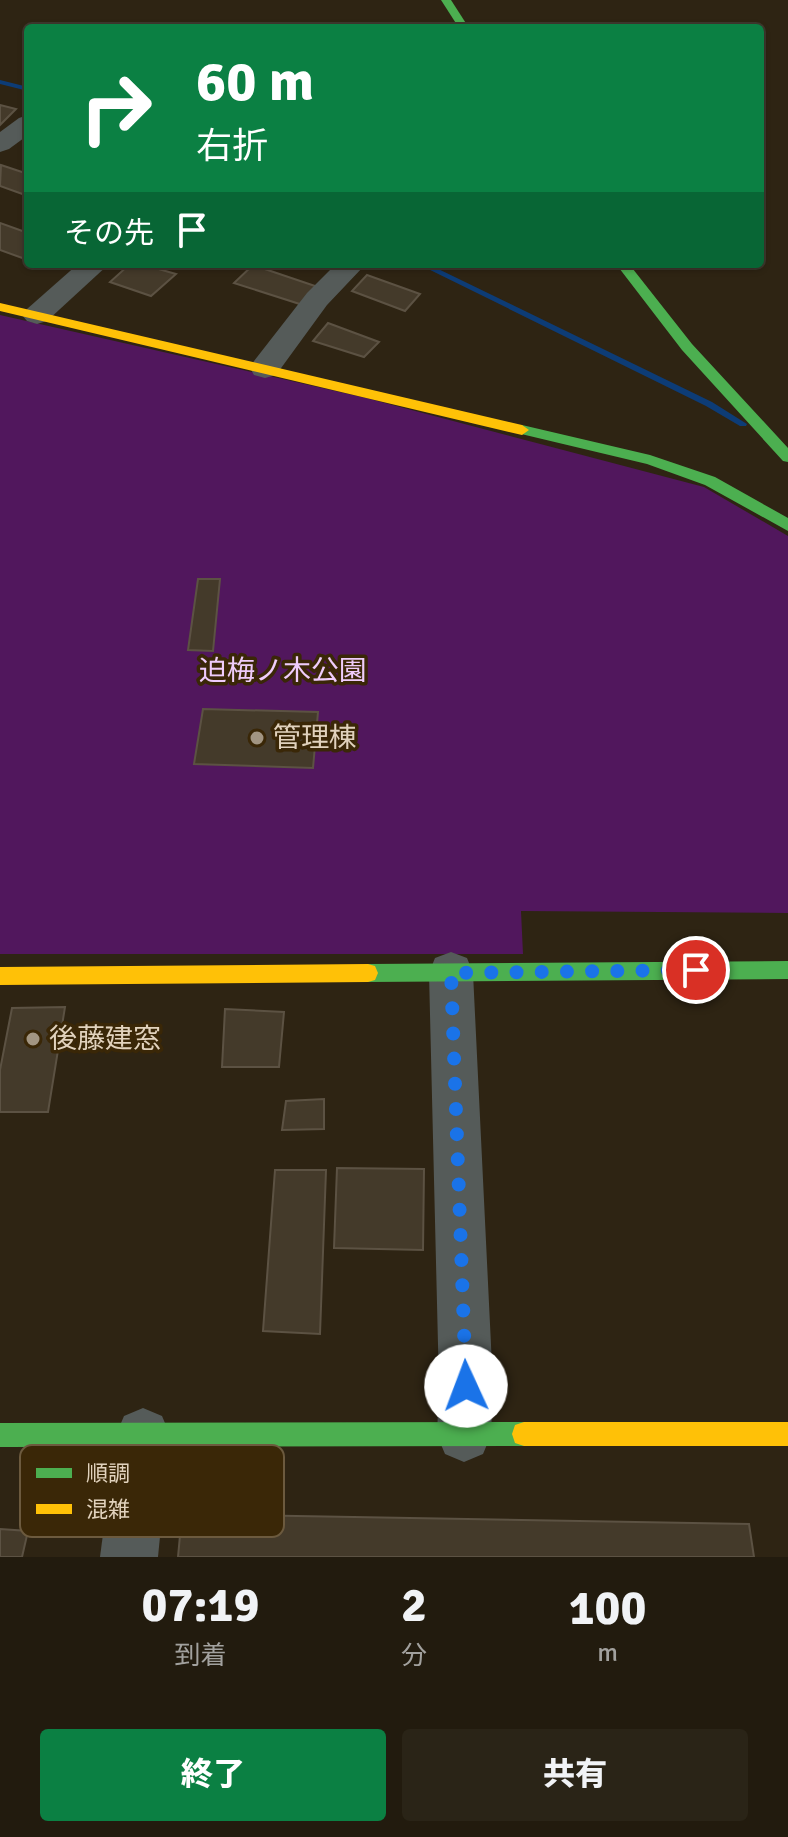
<!DOCTYPE html>
<html lang="ja">
<head>
<meta charset="utf-8">
<style>
	:root { --surface:#221b0e; --page:#2a2417; --text:#f1f3f6; --muted:#a2a19e; --line:#3f392e; --accent:#0b8043 }
	body { margin:0; font-family:Signika,"Noto Sans JP",sans-serif; background:var(--page); color:var(--text); height:100vh; display:flex; flex-direction:column; font-size:30px; white-space:nowrap }
	* { box-sizing:border-box; margin:0 }
	p { font-size:26px; color:var(--muted) }
	.icon { flex:none; width:44px; height:44px; fill:none; stroke:currentColor; stroke-width:2; stroke-linecap:round; stroke-linejoin:round }
	.map { position:relative; height:1557px; overflow:hidden }
	.drawer { display:flex; flex-direction:column; background:var(--surface); flex:1 }
	.drawer>* { flex:none }
	.banner { position:absolute; left:24px; top:24px; width:740px; height:244px; border-radius:8px; box-shadow:0 2px 6px #0004,0 0 0 2px var(--line); background:#0b8043; color:#fff; overflow:hidden }
	.pin { position:absolute; display:grid; place-items:center; width:68px; height:68px; color:#fff; margin:-34px; border:4px solid #fff; border-radius:50%; box-shadow:0 2px 8px #0007 }
	.me { position:absolute; width:88px; margin:-44px; rotate:358deg; stroke-linejoin:round; filter:drop-shadow(0 0 6px #0008) }
	.turn { display:flex; align-items:center; gap:28px; height:168px; padding:0 40px; font-size:36px }
	.turn .icon { width:104px; height:104px; stroke-width:2.5 }
	.turn b { display:block; font-size:56px; line-height:68px }
	.then { display:flex; align-items:center; height:76px; padding:0 40px; background:#0003; gap:16px; font-size:30px }
	.eta { display:flex; justify-content:space-evenly; align-items:center; height:136px; text-align:center }
	.eta b { font-size:48px; font-weight:800; line-height:56px }
	.action { display:flex; gap:16px; margin-top:auto; padding:16px 40px }
	.action a { flex:1; height:92px; border-radius:8px; background:var(--accent); color:#fff; font-size:32px; font-weight:800; line-height:92px; text-align:center }
	.action a+a { background:var(--page); color:var(--text) }
	.map>svg:first-child { display:block }
	.green { fill:#51175d }
	.lines { fill:none; stroke-linecap:round; stroke-linejoin:round }
	.stream { fill:#0d3c76; fill-rule:evenodd }
	.building { fill:#443a2a; stroke:#5c5243; stroke-width:2 }
	.street { fill:#555b59; fill-rule:evenodd }
	.fast { fill:#4caf50; fill-rule:evenodd }
	.slow { fill:#ffc107; fill-rule:evenodd }
	.route { stroke:#1a73e8; stroke-width:14; stroke-dasharray:0 25.2 }
	.poi-dot { fill:#a29582; stroke:#3a2707; stroke-width:3 }
	.labels { text-anchor:middle; dominant-baseline:central; stroke-width:7; stroke-linejoin:round; paint-order:stroke }
	.park-label { font-size:28px; fill:#efccfb; stroke:#3a2707 }
	.poi-label { font-size:28px; fill:#e1d2bd; stroke:#3a2707; text-anchor:start }
	.key { fill:#3a2707; stroke:#6c5a3e; stroke-width:2 }
	.key-label { font-size:22px; fill:#e1d2bd }
</style>
</head>
<body>
<div class="map">
<svg width="788" height="1557" viewBox="0 0 788 1557">
	<rect width="100%" height="100%" fill="#2e2413"/>
	<path class="green" d="M 0,315 L 366,398 L 704,487 L 788,536 L 788,913 L 521,911 L 523,954 L 0,954 Z"/>
	<g class="lines">
		<g class="stream">
			<path d="M 0,80 L 28,87 L 28,91 L 0,84 Z"/>
			<path d="M 418,264 L 428,264 L 712,402 L 747,424 L 746,426 L 740,426 L 706,406 Z"/>
		</g>
	</g>
	<g class="building">
		<path d="M 0,105 L 16,109 L 0,125 Z"/>
		<path d="M 1,165 L 28,174 L 28,196 L 0,186 Z"/>
		<path d="M 0,223 L 28,233 L 28,260 L 0,250 Z"/>
		<path d="M 130,264 L 141,264 L 176,274 L 151,296 L 110,282 Z"/>
		<path d="M 253,265 L 321,288 L 306,306 L 234,283 Z"/>
		<path d="M 367,275 L 420,294 L 405,311 L 352,291 Z"/>
		<path d="M 328,323 L 379,342 L 364,357 L 313,341 Z"/>
		<path d="M 198,579 L 220,579 L 213,651 L 188,650 Z"/>
		<path d="M 203,709 L 318,712 L 313,768 L 194,764 Z"/>
		<path d="M 65,1007 L 48,1112 L 0,1112 L 0,1070 L 12,1008 Z"/>
		<path d="M 225,1009 L 284,1012 L 279,1067 L 222,1067 Z"/>
		<path d="M 324,1099 L 324,1129 L 282,1130 L 286,1101 Z"/>
		<path d="M 337,1168 L 424,1169 L 423,1250 L 334,1248 Z"/>
		<path d="M 275,1170 L 326,1170 L 320,1334 L 263,1331 Z"/>
		<path d="M 182,1514 L 749,1524 L 754,1557 L 178,1557 Z"/>
		<path d="M 0,1529 L 28,1531 L 22,1557 L 0,1557 Z"/>
	</g>
	<g class="lines">
		<g class="street">
			<path d="M 28,115 L 28,135 L 9,149 L 0,152 L 0,132 L 19,118 Z"/>
			<path d="M 78,264 L 109,264 L 47,321 L 37,324 L 27,321 L 22,315 L 27,309 Z"/>
			<path d="M 336,264 L 361,264 L 363,267 L 327,305 L 276,375 L 265,378 L 254,375 L 250,368 L 254,361 L 307,293 Z"/>
			<path d="M 451,952 L 467,958 L 473,973 L 493,1386 L 491,1435 L 483,1454 L 464,1462 L 445,1454 L 437,1435 L 439,1386 L 429,973 L 435,958 Z"/>
			<path d="M 143,1408 L 162,1416 L 170,1435 L 158,1557 L 100,1557 L 116,1435 L 124,1416 Z"/>
		</g>
		<g class="fast">
			<path d="M 441,0 L 451,0 L 469,28 L 459,28 Z"/>
			<path d="M 616,264 L 629,264 L 692,344 L 788,448 L 788,462 L 783,461 L 682,350 Z"/>
			<path d="M 522,425 L 650,455 L 715,477 L 788,518 L 788,531 L 705,485 L 647,464 L 517,433 L 515,430 Z"/>
			<path d="M 788,961 L 788,979 L 368,982 L 361,980 L 358,973 L 361,966 L 368,964 Z"/>
			<path d="M 524,1422 L 533,1425 L 536,1434 L 533,1443 L 524,1446 L 0,1447 L 0,1423 Z"/>
		</g>
		<g class="slow">
			<path d="M 0,303 L 522,425 L 529,430 L 522,435 L 0,311 Z"/>
			<path d="M 368,964 L 375,966 L 378,973 L 375,980 L 368,982 L 0,985 L 0,967 Z"/>
			<path d="M 524,1422 L 788,1422 L 788,1446 L 524,1446 L 515,1443 L 512,1434 L 515,1425 Z"/>
		</g>
	</g>
	<g class="lines">
		<path class="route" d="M 466,1386 L 451,973 L 696,970"/>
	</g>
	<g class="poi-dot">
		<circle cx="257" cy="738" r="8"/>
		<circle cx="33" cy="1039" r="8"/>
	</g>
	<g class="labels">
		<g class="park-label">
			<text x="283" y="671">迫梅ノ木公園</text>
		</g>
		<g class="poi-label">
			<text x="273" y="738">管理棟</text>
			<text x="49" y="1039">後藤建窓</text>
		</g>
	</g>
	<rect x="20" y="1445" width="264" height="92" rx="12" class="key"/>
	<rect x="36" y="1468" width="36" height="10" fill="#4caf50"/>
	<rect x="36" y="1504" width="36" height="10" fill="#ffc107"/>
	<g class="key-label">
		<text x="86" y="1481">順調</text>
		<text x="86" y="1517">混雑</text>
	</g>
</svg>
<div class="pin" style="left:696px;top:970px;background:#d93025"><svg class="icon" aria-label="arrive" viewBox="0 0 24 24"><path d="M6 21V4h12l-3 4 3 4H6"/></svg></div>
<svg class="me" style="left:466px;top:1386px" viewBox="-20 -20 40 40"><circle r="19" fill="#fff"/><path d="M0-13L10 11 0 6-10 11z" fill="#1a73e8"/></svg>
<div class="banner">
<div class="turn"><svg class="icon" aria-label="right" viewBox="0 0 24 24"><path d="M7 20v-9h11M14 6l5 5-5 5"/></svg><div><b>60 m</b>右折</div></div>
<div class="then">その先<svg class="icon" aria-label="arrive" viewBox="0 0 24 24"><path d="M6 21V4h12l-3 4 3 4H6"/></svg></div>
</div>
</div>
<section class="drawer">
<div class="eta">
<div><b>07:19</b><p>到着</p></div>
<div><b>2</b><p>分</p></div>
<div><b>100</b><p>m</p></div>
</div>
<div class="action"><a>終了</a><a>共有</a></div>
</section>
</body>
</html>
